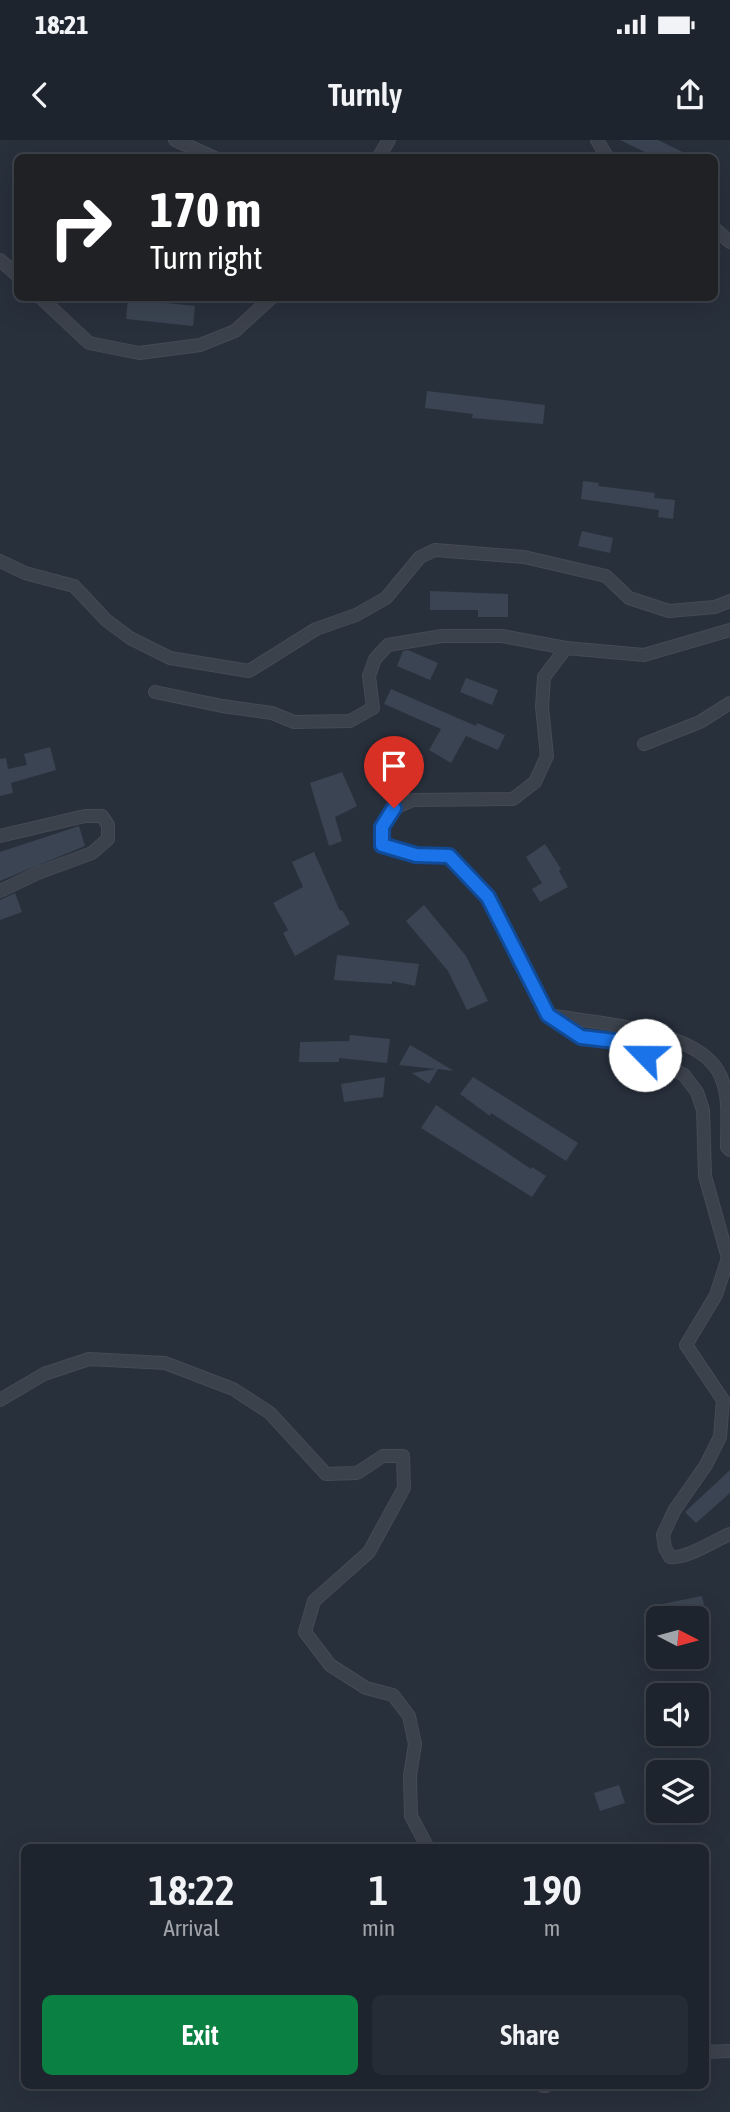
<!DOCTYPE html>
<html lang="en">
<head>
<meta charset="utf-8">
<style>
	:root { --surface:#1e242d; --page:#262c35; --text:#f1f3f6; --muted:#a1a4aa; --line:#3c4149; --accent:#0b8043 }
	body { margin:0; font-family:"Asap Condensed",sans-serif; background:var(--page); color:var(--text); height:100vh; display:flex; flex-direction:column; font-size:26px; white-space:nowrap }
	* { box-sizing:border-box; margin:0 }
	p { font-size:23px; color:var(--muted) }
	.icon { flex:none; width:38px; height:38px; fill:none; stroke:currentColor; stroke-width:2; stroke-linecap:round; stroke-linejoin:round }
	.map { position:relative; flex:1; overflow:hidden }
	.panel { position:absolute; left:21px; top:1704px; width:688px; height:245px; display:flex; flex-direction:column; background:var(--surface); border-radius:10px; box-shadow:0 7px 28px #0002,0 0 0 2px var(--line) }
	.panel>* { flex:none }
	.banner { position:absolute; left:14px; top:14px; width:704px; height:147px; border-radius:10px; box-shadow:0 7px 28px #0002,0 0 0 2px var(--line); background:#202124; color:#fff; overflow:hidden }
	.needle { width:46px; rotate:96deg }
	.buttons { position:absolute; left:646px; top:1466px; display:grid; gap:14px }
	.buttons a { display:grid; place-items:center; width:63px; height:63px; border-radius:10px; background:var(--surface); box-shadow:0 7px 28px #0002,0 0 0 2px var(--line); font-size:35px }
	.pin { position:absolute; display:grid; place-items:center; width:60px; height:60px; color:#fff; margin:-72px -30px; border-radius:50% 50% 50% 0; rotate:-45deg; box-shadow:0 0 7px #0007 }
	.pin .icon { rotate:45deg }
	.me { position:absolute; width:77px; margin:-38px; rotate:293deg; stroke-linejoin:round; filter:drop-shadow(0 0 5px #0008) }
	.turn { display:flex; align-items:center; gap:24px; height:147px; padding:0 21px; font-size:32px }
	.turn .icon { width:91px; height:91px; stroke-width:2.5 }
	.turn b { display:block; font-size:49px; line-height:60px }
	.eta { display:flex; justify-content:space-evenly; align-items:center; height:119px; text-align:center }
	.eta b { font-size:42px; font-weight:600; line-height:49px }
	.cta { display:flex; gap:14px; margin-top:auto; padding:14px 21px }
	.cta a { flex:1; height:80px; border-radius:10px; background:var(--accent); color:#fff; font-size:28px; font-weight:600; line-height:80px; text-align:center }
	.cta a+a { background:var(--page); color:var(--text) }
	.status { display:flex; justify-content:space-between; align-items:center; height:49px; padding:0 35px; background:var(--surface); direction:ltr }
	.status svg { height:19px; fill:currentColor }
	header { display:flex; justify-content:space-between; align-items:center; height:91px; padding:0 21px; background:var(--surface); font-size:32px; font-weight:600 }
	.map>svg:first-child { display:block }
	.building { fill:#3b4452 }
	.lines { fill:none; stroke-linecap:round; stroke-linejoin:round }
	.street-casing { stroke:#454b55; stroke-width:14 }
	.street { stroke:#3c424c; stroke-width:12 }
	.route-casing { stroke:#114b97; stroke-width:18 }
	.route { stroke:#1a73e8; stroke-width:12 }
</style>
</head>
<body>
<div class="status"><b>18:21</b><svg viewBox="0 0 49 12"><path d="M0 12V9h3v3zM5 12V6h3v6zM10 12V3h3v9zM15 12V0h3v12zM26 1h20v11H26zM47 4h2v5h-2z"/></svg></div>
<header><svg class="icon" aria-label="back" viewBox="0 0 24 24"><path d="M15 5l-7 7 7 7"/></svg>Turnly<svg class="icon" aria-label="share" viewBox="0 0 24 24"><path d="M12 15V3M7 8l5-5 5 5M5 13v7h14v-7"/></svg></header>
<div class="map">
<svg width="730" height="1972" viewBox="0 0 730 1972">
	<rect width="100%" height="100%" fill="#28303c"/>
	<g class="building">
		<path d="M 620,0 L 658,0 L 695,18 L 657,18 Z"/>
		<path d="M 128,159 L 195,166 L 193,186 L 126,179 Z"/>
		<path d="M 427,251 L 545,265 L 543,284 L 472,278 L 473,274 L 425,268 Z"/>
		<path d="M 583,341 L 599,343 L 598,346 L 655,353 L 654,358 L 675,360 L 673,379 L 658,377 L 659,370 L 581,359 Z"/>
		<path d="M 582,391 L 613,398 L 610,413 L 578,406 Z"/>
		<path d="M 430,451 L 508,454 L 508,477 L 478,477 L 478,470 L 430,470 Z"/>
		<path d="M 408,510 L 438,523 L 430,540 L 397,526 L 403,511 Z"/>
		<path d="M 466,538 L 498,550 L 492,565 L 460,552 Z"/>
		<path d="M 391,549 L 476,586 L 477,583 L 505,595 L 498,610 L 466,596 L 451,623 L 429,610 L 441,589 L 384,564 Z"/>
		<path d="M 400,604 L 424,616 L 416,632 L 392,621 Z"/>
		<path d="M 50,607 L 56,630 L 11,643 L 13,653 L 0,656 L 0,619 L 6,618 L 8,629 L 27,625 L 24,614 Z"/>
		<path d="M 342,632 L 357,666 L 335,677 L 342,701 L 329,706 L 310,643 Z"/>
		<path d="M 79,686 L 85,706 L 0,741 L 0,712 Z"/>
		<path d="M 545,704 L 561,729 L 559,731 L 568,747 L 540,762 L 532,749 L 542,743 L 526,717 Z"/>
		<path d="M 314,712 L 340,771 L 342,770 L 350,784 L 295,816 L 283,793 L 288,790 L 273,763 L 303,747 L 292,722 Z"/>
		<path d="M 15,753 L 22,772 L 0,780 L 0,760 Z"/>
		<path d="M 424,765 L 466,816 L 488,861 L 467,870 L 448,831 L 406,781 Z"/>
		<path d="M 337,815 L 419,824 L 415,846 L 392,841 L 392,844 L 334,840 Z"/>
		<path d="M 350,895 L 390,899 L 387,923 L 339,918 L 339,922 L 299,922 L 300,902 L 349,901 Z"/>
		<path d="M 410,905 L 424,913 L 454,931 L 438,929 L 429,944 L 412,933 L 436,929 L 399,925 Z"/>
		<path d="M 385,937 L 383,957 L 344,962 L 341,944 Z"/>
		<path d="M 473,937 L 578,1003 L 566,1021 L 491,973 L 490,976 L 460,954 Z"/>
		<path d="M 436,965 L 531,1029 L 532,1027 L 546,1036 L 532,1057 L 421,988 Z"/>
		<path d="M 730,1330 L 730,1353 L 696,1383 L 685,1372 Z"/>
		<path d="M 702,1456 L 706,1475 L 685,1479 L 660,1479 L 657,1465 Z"/>
		<path d="M 619,1645 L 625,1663 L 600,1671 L 594,1653 Z"/>
	</g>
	<g class="lines">
		<defs>
			<g id="street">
				<path d="M 175,0 L 215,18"/>
				<path d="M 597,0 L 608,18"/>
				<path d="M 378,18 L 389,0"/>
				<path d="M 714,88 L 730,102"/>
				<path d="M 0,120 L 18,136"/>
				<path d="M 41,158 L 89,203 L 139,213 L 200,205 L 235,191 L 271,158"/>
				<path d="M 0,421 L 25,433 L 74,446 L 106,480 L 130,498 L 170,518 L 249,531 L 316,489 L 356,475 L 386,458 L 420,417 L 435,410 L 524,417 L 606,436 L 629,458 L 669,471 L 715,467 L 730,461"/>
				<path d="M 730,490 L 644,515 L 566,508 L 544,537 L 542,567 L 547,616 L 535,642 L 513,659 L 413,660 L 394,668 L 382,687 L 382,705 L 416,715 L 449,716 L 488,757 L 548,875 C 592,883 702,888 721,937 C 730,958 727,984 727,1007 L 730,1010"/>
				<path d="M 155,552 L 222,566 L 272,573 L 294,582 L 350,581 L 373,568 L 369,536 L 375,519 L 388,505 L 442,496 L 502,496 L 566,508"/>
				<path d="M 644,604 L 700,582 L 730,563"/>
				<path d="M 0,696 L 85,676 L 102,676 L 108,685 L 108,699 L 92,713 L 38,733 L 0,751"/>
				<path d="M 554,879 L 581,897 L 615,901 L 645,915 L 684,935 L 697,952 L 703,970 L 705,1036 L 728,1118 L 716,1155 L 686,1205 L 723,1260 L 720,1297 L 706,1325 L 674,1371 L 663,1395 L 665,1408 L 670,1417 C 687,1419 713,1401 730,1394"/>
				<path d="M 0,1260 L 44,1234 L 89,1219 L 165,1223 L 233,1249 L 270,1273 L 326,1334 L 357,1333 L 383,1316 L 403,1316 L 404,1348 L 369,1412 L 314,1461 L 305,1492 L 330,1525 L 366,1548 L 393,1555 L 409,1576 L 415,1604 L 410,1636 L 411,1676 L 428,1708"/>
				<path d="M 705,1912 L 730,1911"/>
				<path d="M 543,1946 L 546,1946"/>
			</g>
		</defs>
		<use href="#street" class="street-casing"/>
		<use href="#street" class="street"/>
	</g>
	<g class="lines">
		<defs>
			<path id="route" d="M 394,668 L 382,687 L 382,705 L 416,715 L 449,716 L 488,757 L 548,875 L 581,897 L 615,901 L 645,915"/>
		</defs>
		<use href="#route" class="route-casing"/>
		<use href="#route" class="route"/>
	</g>
</svg>
<div class="buttons">
<a><svg class="needle" viewBox="-14 -14 28 28"><path d="M0-13l5 13h-10z" fill="#e53935"/><path d="M0 13l5-13h-10z" fill="#a1a4aa"/></svg></a>
<a><svg class="icon" aria-label="sound" viewBox="0 0 24 24"><path d="M4 9h4l5-4v14l-5-4H4zM17 9q2 3 0 6"/></svg></a>
<a><svg class="icon" aria-label="layers" viewBox="0 0 24 24"><path d="M12 4l9 5-9 5-9-5zM3 14l9 5 9-5"/></svg></a>
</div>
<div class="pin" style="left:394px;top:668px;background:#d93025"><svg class="icon" aria-label="arrive" viewBox="0 0 24 24"><path d="M6 21V4h12l-3 4 3 4H6"/></svg></div>
<svg class="me" style="left:645px;top:915px" viewBox="-20 -20 40 40"><circle r="19" fill="#fff"/><path d="M0-13L10 11 0 6-10 11z" fill="#1a73e8"/></svg>
<div class="banner">
<div class="turn"><svg class="icon" aria-label="right" viewBox="0 0 24 24"><path d="M7 20v-9h11M14 6l5 5-5 5"/></svg><div><b>170 m</b>Turn right</div></div>
</div>
<section class="panel">
<div class="eta">
<div><b>18:22</b><p>Arrival</p></div>
<div><b>1</b><p>min</p></div>
<div><b>190</b><p>m</p></div>
</div>
<div class="cta"><a>Exit</a><a>Share</a></div>
</section>
</div>
</body>
</html>
